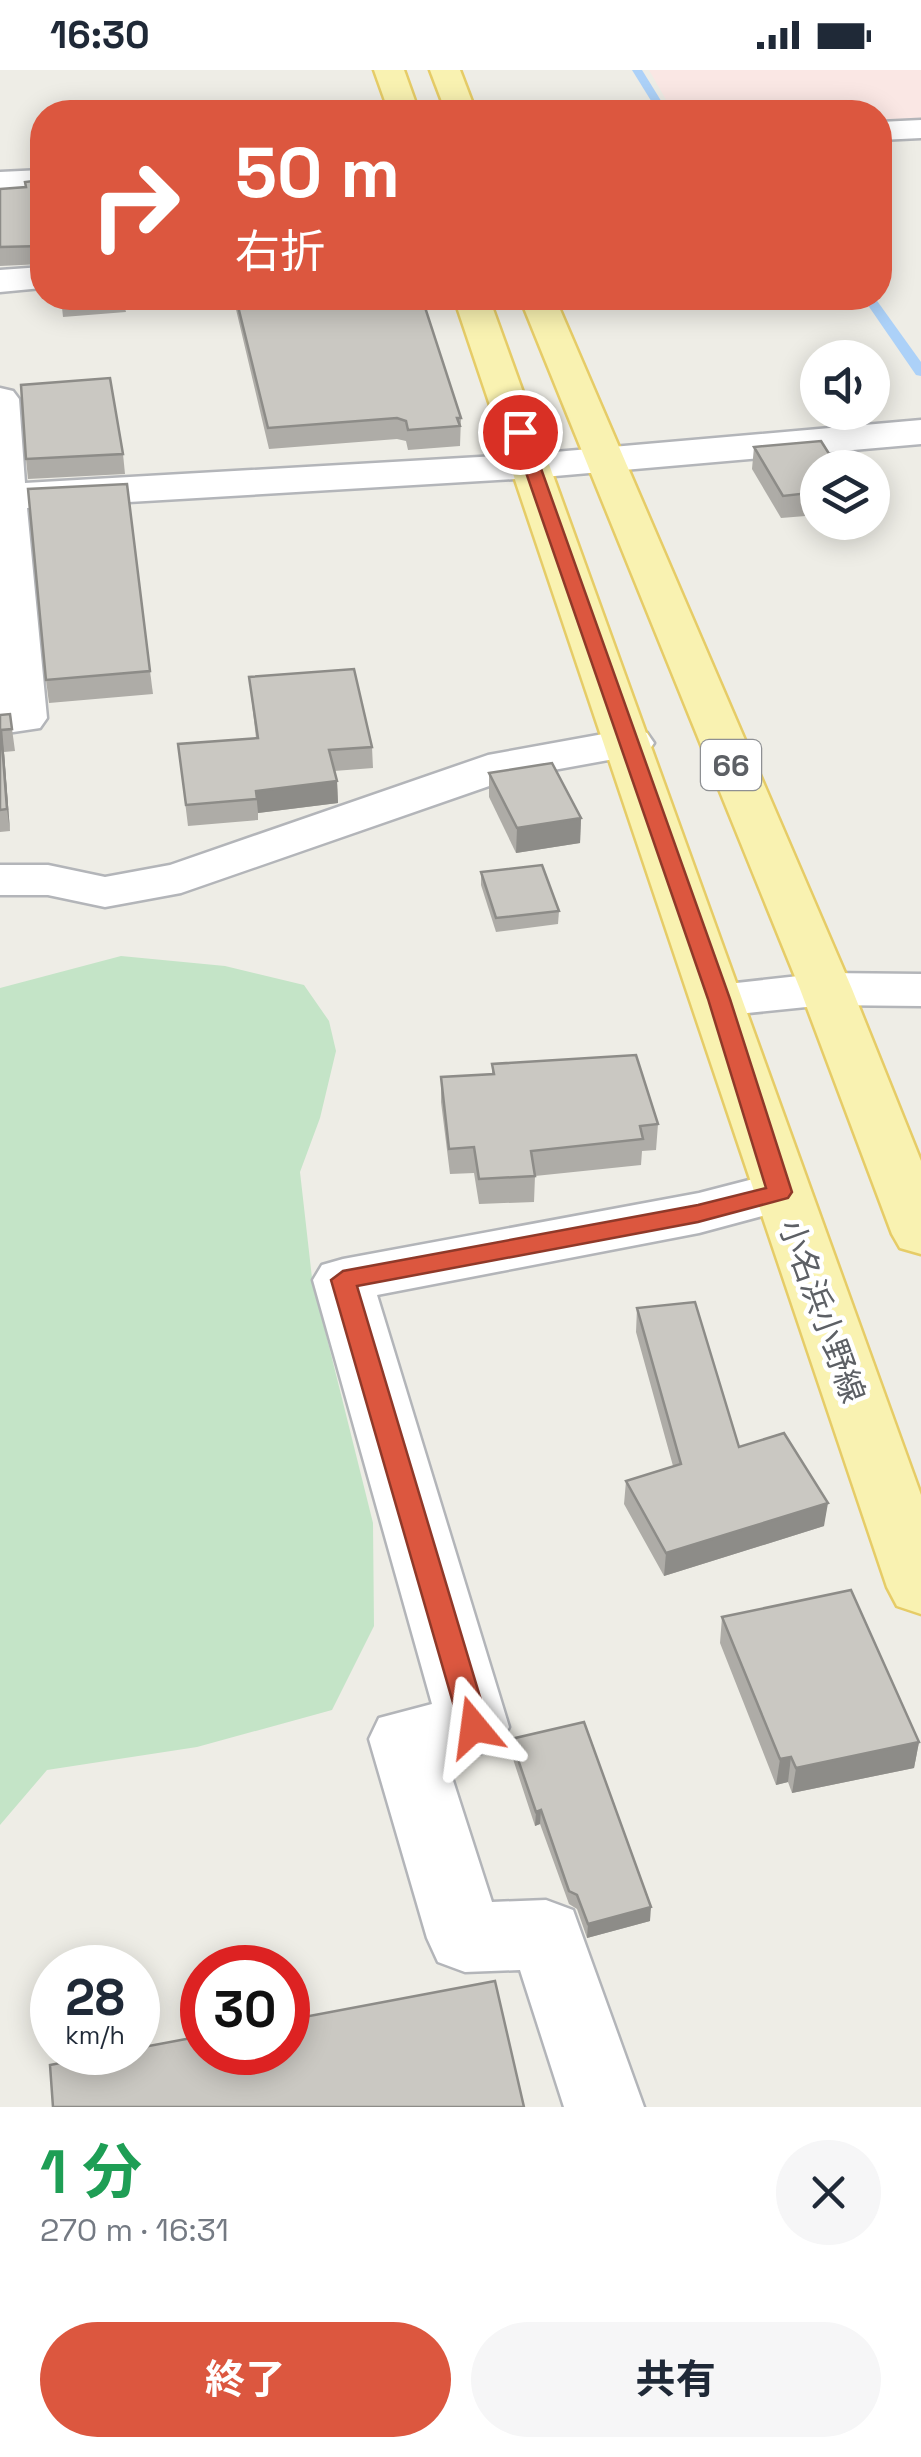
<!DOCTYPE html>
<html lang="ja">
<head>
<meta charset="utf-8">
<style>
	:root { --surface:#fff; --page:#f6f6f7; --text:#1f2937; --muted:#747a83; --accent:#dc573f }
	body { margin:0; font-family:"Space Grotesk","Noto Sans JP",sans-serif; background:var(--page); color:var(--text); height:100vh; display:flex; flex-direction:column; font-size:38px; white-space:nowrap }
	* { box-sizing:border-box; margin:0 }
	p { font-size:32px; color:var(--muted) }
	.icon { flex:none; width:55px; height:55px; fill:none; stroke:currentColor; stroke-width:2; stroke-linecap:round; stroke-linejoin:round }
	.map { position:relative; height:2037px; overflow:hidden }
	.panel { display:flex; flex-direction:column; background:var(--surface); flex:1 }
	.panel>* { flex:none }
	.guide { position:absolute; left:30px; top:30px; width:862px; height:210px; border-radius:40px; box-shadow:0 5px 25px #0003; background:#dc573f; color:#fff; overflow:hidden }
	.buttons { position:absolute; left:800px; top:270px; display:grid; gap:20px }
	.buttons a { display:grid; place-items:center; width:90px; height:90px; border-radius:50%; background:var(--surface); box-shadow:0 5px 25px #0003; font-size:50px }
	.speed { position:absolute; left:30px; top:1875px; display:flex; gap:20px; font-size:50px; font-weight:700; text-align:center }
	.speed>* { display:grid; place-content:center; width:130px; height:130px; border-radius:50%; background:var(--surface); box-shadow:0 5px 25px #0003; line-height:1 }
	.speed small { font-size:25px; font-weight:400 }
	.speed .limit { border:15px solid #d22; background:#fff; color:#111 }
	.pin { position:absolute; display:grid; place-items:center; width:85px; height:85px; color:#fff; margin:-42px; border:5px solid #fff; border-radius:50%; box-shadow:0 2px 10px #0007 }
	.me { position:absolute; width:110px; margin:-55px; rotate:344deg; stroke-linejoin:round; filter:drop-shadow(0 0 8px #0008) }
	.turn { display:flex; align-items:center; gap:35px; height:210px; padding:0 40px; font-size:45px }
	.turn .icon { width:130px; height:130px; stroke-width:2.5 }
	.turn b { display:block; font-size:70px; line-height:85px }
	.round { display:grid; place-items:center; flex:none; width:105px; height:105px; border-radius:52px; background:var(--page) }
	.headline { display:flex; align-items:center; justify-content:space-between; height:170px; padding:0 40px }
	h1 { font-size:60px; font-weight:700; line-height:75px; color:#1e9e55 }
	.cta { display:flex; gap:20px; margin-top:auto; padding:20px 40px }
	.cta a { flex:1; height:115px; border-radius:60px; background:var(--accent); color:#fff; font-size:40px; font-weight:700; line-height:115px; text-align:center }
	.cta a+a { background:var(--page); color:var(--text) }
	.status { display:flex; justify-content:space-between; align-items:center; height:70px; padding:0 50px; background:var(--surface); direction:ltr }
	.status svg { height:28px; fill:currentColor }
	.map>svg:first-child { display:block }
	.medical { fill:#fae7e4 }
	.green { fill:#c4e4c7 }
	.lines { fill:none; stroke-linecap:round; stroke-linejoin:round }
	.stream { fill:#acd1f8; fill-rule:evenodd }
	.minor-casing { stroke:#b3b5b9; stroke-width:5 }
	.major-casing { stroke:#e6cc67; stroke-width:5 }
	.minor { fill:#fff; fill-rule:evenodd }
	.major { fill:#f9f2b1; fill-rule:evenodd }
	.wall { fill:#aeaca7 }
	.shaded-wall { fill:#8d8c88 }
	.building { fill:#cac8c2; stroke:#8d8c88; stroke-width:2.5 }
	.route { fill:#dc573f; stroke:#8f3929; stroke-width:2.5 }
	.labels { text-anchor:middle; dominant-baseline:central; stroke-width:9; stroke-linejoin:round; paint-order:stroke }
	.shield { fill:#fff; stroke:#8e9093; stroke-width:2.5 }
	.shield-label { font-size:30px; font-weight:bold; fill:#5d6065 }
	.street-label { font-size:32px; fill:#5d6065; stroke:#fff }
</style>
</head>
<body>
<div class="status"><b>16:30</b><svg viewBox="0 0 49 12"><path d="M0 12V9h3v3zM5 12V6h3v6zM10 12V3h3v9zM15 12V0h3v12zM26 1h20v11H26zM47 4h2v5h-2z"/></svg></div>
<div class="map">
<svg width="921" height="2037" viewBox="0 0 921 2037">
	<rect width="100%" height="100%" fill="#eeede6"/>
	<path class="medical" d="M 649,0 L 921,0 L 921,50 L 880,53 L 880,42 L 673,42 Z"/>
	<path class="green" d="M 121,886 L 225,896 L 304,915 L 329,951 L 336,981 L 320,1048 L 300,1102 L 312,1208 L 373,1453 L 374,1556 L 332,1640 L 197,1677 L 47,1700 L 0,1755 L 0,918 Z"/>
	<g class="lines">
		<g class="stream">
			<path d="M 632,0 L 642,0 L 668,42 L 658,42 Z"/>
			<path d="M 863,228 L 875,228 L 921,292 L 921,306 L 916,305 Z"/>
		</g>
		<defs>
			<g id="minor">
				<path d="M 921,50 L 921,68 L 880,70 L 880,52 Z"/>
				<path d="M 42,100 L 42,120 L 0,122 L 0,102 Z"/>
				<path d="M 42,197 L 42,218 L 0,222 L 0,200 Z"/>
				<path d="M 0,318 L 13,321 L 19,329 L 25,413 L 532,384 L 921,350 L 921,374 L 532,408 L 27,438 L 47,648 L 40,658 L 0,664 Z"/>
				<path d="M 631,659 L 647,663 L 654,673 L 647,683 L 515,707 L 181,823 L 105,837 L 48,825 L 0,825 L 0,795 L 48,795 L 105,807 L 170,795 L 488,685 Z"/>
				<path d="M 826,903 L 921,904 L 921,936 L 826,935 L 719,946 L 700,941 L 693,929 L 700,917 Z"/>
				<path d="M 780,1102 L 800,1108 L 809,1122 L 800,1136 L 699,1163 L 377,1225 L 509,1657 L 499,1678 L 447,1692 L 492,1832 L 546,1830 L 573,1840 L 644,2037 L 564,2037 L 520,1900 L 465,1902 L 438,1892 L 427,1868 L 369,1669 L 379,1648 L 432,1634 L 313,1210 L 322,1195 L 343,1189 L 699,1123 Z"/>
			</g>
			<g id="major">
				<path d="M 374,0 L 404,0 L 419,42 L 389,42 Z"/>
				<path d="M 430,0 L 460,0 L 476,42 L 446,42 Z"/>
				<path d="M 454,228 L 489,228 L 921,1425 L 921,1544 L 897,1536 L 887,1517 Z"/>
				<path d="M 520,228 L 555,228 L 852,919 L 921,1091 L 921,1184 L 900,1178 L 892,1164 L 800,919 Z"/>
			</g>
		</defs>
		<use href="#minor" class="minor-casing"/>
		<use href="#major" class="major-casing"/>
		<use href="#minor" class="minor"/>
		<use href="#major" class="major"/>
	</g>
	<g class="wall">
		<path d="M 42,110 L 42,194 L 0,196 L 0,119 L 26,117 Z"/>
		<path d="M 61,228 L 422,228 L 461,348 L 460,376 L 408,380 L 406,371 L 397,369 L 269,379 L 234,231 L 125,238 L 126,242 L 63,247 Z"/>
		<path d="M 754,377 L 818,398 L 818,445 L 781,448 L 752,399 Z"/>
		<path d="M 123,384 L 125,404 L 28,409 L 26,389 Z"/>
		<path d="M 150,601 L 153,624 L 49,633 L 46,610 Z"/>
		<path d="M 249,607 L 372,677 L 373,698 L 334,701 L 337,711 L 338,733 L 258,743 L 258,750 L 188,756 L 178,674 L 256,668 Z"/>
		<path d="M 10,644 L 15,681 L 4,682 L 10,761 L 0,762 L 0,645 Z"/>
		<path d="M 489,703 L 581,748 L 580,773 L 516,783 L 489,727 Z"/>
		<path d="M 481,802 L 559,841 L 558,854 L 496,862 L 481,815 Z"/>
		<path d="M 492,994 L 658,1054 L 656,1080 L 642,1081 L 641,1095 L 535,1106 L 534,1132 L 479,1134 L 474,1103 L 450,1104 L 441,1032 L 441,1007 L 492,1004 Z"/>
		<path d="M 637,1238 L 739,1377 L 824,1456 L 664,1506 L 624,1434 L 626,1411 L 673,1396 L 636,1262 Z"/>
		<path d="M 722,1547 L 919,1672 L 914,1698 L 792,1723 L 788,1712 L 776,1715 L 720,1573 Z"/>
		<path d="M 511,1669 L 650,1851 L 587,1868 L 577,1839 L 569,1834 L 540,1754 L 535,1756 L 511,1683 Z"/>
	</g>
	<g class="shaded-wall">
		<path d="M 1,660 L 4,682 L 10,761 L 7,739 Z"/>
		<path d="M 337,711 L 338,733 L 258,743 L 256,721 Z"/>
		<path d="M 581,748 L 580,773 L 516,783 L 517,758 Z"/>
		<path d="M 828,1433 L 824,1456 L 664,1506 L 666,1483 Z"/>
		<path d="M 919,1672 L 914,1698 L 792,1723 L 796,1698 Z"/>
		<path d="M 791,1687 L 788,1712 L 776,1715 L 780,1689 Z"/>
		<path d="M 541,1740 L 540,1754 L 535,1756 L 536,1742 Z"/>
		<path d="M 651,1837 L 650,1851 L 587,1868 L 588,1854 Z"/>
	</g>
	<g class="building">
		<path d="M 42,110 L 42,176 L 0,177 L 0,119 L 26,117 L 25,112 Z"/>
		<path d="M 236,228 L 422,228 L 461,348 L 457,348 L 460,356 L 408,360 L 406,351 L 397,348 L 268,358 Z"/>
		<path d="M 110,308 L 123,384 L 26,389 L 21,315 Z"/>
		<path d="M 821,371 L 838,398 L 818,398 L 818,422 L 783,426 L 754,377 Z"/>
		<path d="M 127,414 L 150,601 L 46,610 L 28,419 Z"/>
		<path d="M 354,599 L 372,677 L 329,680 L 337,711 L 256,721 L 257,729 L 186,735 L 178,674 L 258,668 L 249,607 Z"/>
		<path d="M 10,644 L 12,659 L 1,660 L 7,739 L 0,740 L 0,645 Z"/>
		<path d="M 552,693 L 581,748 L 517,758 L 489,703 Z"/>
		<path d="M 542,795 L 559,841 L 496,848 L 481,802 Z"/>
		<path d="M 636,985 L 658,1054 L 640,1056 L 643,1069 L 531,1081 L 535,1106 L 479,1109 L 474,1077 L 449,1079 L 441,1007 L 494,1004 L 492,994 Z"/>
		<path d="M 695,1232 L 739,1377 L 784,1363 L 828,1433 L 666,1483 L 626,1411 L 681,1394 L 637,1238 Z"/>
		<path d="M 851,1520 L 919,1672 L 796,1698 L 791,1687 L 780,1689 L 722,1547 Z"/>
		<path d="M 584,1652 L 651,1837 L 588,1854 L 577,1825 L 569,1821 L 541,1740 L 536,1742 L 511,1669 Z"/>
		<path d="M 495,1911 L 524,2037 L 53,2037 L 50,1995 L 116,1982 L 138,1982 L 138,1978 L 202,1966 L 202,1982 L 288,1982 L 288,1950 Z"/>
	</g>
	<path class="route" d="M 520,357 L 528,362 L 730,929 L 792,1122 L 788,1128 L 698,1152 L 357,1216 L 489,1657 L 485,1665 L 474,1669 L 464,1665 L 460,1657 L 331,1210 L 343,1201 L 698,1135 L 766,1118 L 708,929 L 512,362 Z"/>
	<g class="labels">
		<rect class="shield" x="701" y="670" width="60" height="50" rx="8"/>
		<g class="shield-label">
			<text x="731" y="695">66</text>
		</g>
		<g class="street-label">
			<text transform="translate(822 1241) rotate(70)">小名浜小野線</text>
		</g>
	</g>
</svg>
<div class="buttons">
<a><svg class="icon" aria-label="sound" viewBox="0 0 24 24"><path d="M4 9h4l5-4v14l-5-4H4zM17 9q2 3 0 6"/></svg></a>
<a><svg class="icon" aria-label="layers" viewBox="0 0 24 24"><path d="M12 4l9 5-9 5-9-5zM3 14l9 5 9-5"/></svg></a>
</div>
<div class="speed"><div>28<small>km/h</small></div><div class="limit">30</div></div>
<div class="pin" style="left:520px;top:362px;background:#d93025"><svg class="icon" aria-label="arrive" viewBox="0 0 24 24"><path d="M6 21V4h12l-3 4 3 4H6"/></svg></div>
<svg class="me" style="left:474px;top:1657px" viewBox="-20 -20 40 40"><path d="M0-17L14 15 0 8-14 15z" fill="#dc573f" stroke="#fff" stroke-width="4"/></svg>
<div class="guide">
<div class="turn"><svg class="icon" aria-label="right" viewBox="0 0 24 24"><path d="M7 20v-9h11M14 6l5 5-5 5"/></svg><div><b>50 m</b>右折</div></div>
</div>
</div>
<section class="panel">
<div class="headline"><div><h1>1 分</h1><p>270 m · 16:31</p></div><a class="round"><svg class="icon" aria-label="close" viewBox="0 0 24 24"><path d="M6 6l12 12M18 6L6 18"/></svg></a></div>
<div class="cta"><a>終了</a><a>共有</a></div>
</section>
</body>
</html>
